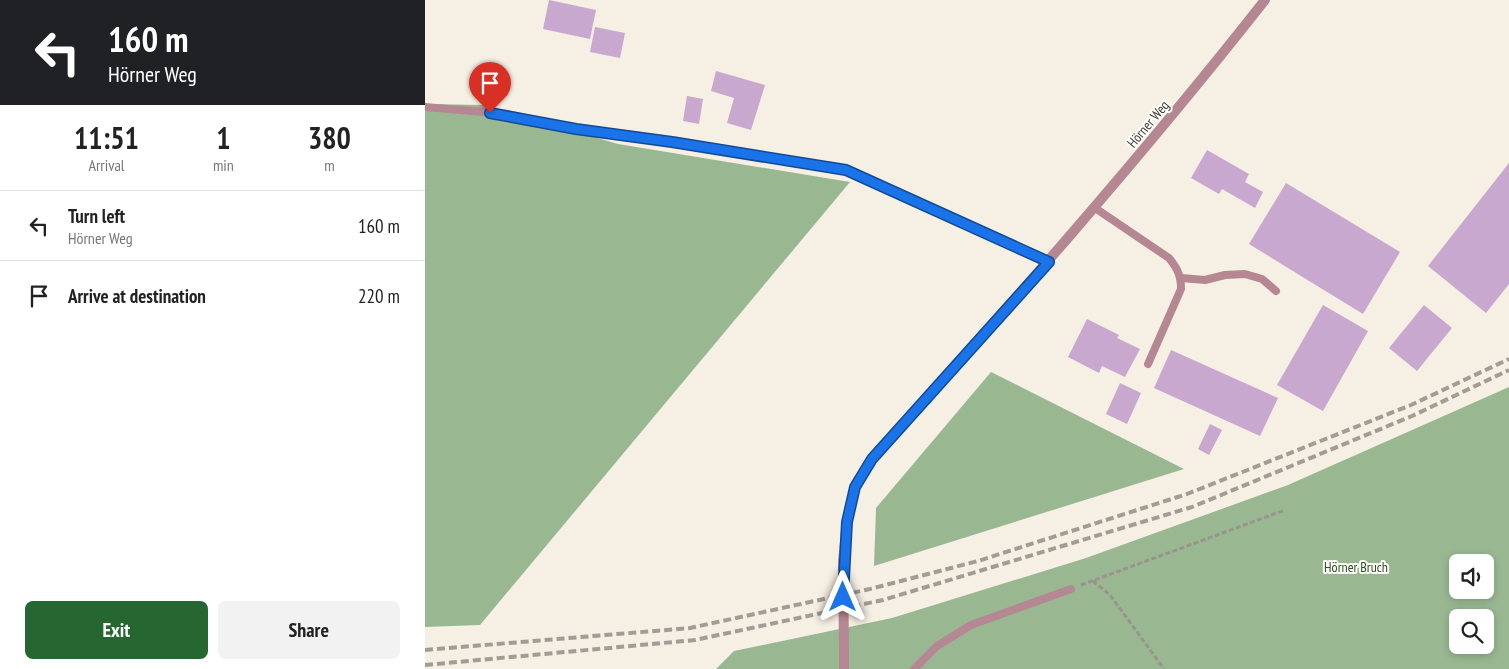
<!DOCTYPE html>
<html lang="en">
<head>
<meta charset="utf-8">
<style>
	:root { --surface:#fff; --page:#f2f2f2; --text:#222; --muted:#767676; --line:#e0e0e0; --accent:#266630 }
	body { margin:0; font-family:"PT Sans Narrow",sans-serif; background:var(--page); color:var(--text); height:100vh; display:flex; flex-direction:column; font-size:19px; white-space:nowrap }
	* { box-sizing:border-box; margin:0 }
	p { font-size:16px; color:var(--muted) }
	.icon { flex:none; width:28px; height:28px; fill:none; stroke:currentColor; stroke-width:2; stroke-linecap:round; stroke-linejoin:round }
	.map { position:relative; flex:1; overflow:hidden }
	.sheet { display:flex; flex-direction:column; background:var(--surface); width:425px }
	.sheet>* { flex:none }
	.banner { background:#202124; color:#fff; overflow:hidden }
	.fabs { position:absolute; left:1024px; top:554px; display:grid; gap:10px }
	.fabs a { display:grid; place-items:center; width:45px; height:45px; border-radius:8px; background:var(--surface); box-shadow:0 2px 8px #0003; font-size:25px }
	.pin { position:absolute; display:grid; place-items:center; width:42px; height:42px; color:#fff; margin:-51px -21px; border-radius:50% 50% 50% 0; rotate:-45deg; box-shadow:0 0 5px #0007 }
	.pin .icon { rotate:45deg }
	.me { position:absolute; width:55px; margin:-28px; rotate:0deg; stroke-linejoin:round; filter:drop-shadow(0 0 4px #0008) }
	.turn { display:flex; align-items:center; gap:18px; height:105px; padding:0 25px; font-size:22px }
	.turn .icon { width:65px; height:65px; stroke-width:2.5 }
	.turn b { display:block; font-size:35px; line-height:42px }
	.eta { display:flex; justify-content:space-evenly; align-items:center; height:85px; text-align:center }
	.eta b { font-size:30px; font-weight:800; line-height:35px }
	.cta { display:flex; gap:10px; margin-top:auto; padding:10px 25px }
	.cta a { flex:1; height:58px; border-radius:8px; background:var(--accent); color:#fff; font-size:20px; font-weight:800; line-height:58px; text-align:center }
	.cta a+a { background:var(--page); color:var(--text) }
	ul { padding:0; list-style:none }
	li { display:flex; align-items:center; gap:15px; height:70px; padding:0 25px; border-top:1px solid var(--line) }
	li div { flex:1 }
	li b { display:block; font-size:19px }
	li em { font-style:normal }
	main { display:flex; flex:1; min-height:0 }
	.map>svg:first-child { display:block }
	.forest { fill:#99b892; fill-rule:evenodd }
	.building { fill:#c8a8ce }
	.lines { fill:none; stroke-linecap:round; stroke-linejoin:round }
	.path { stroke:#98938b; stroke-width:3; stroke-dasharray:5 2.5; stroke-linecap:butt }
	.service { stroke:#b48792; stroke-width:8 }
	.minor { stroke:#b48792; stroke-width:10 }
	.rail { stroke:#a19c94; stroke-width:4; stroke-dasharray:8 4; stroke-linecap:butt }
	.minor-bridge { stroke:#b48792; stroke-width:10 }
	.route-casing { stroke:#114b97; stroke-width:12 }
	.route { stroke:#1a73e8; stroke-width:9 }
	.labels { text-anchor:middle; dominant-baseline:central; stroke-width:4; stroke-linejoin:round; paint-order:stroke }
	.street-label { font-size:14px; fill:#3d3a36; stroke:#fffdfb }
	.park-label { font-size:14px; fill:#27511d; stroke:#fffdfb }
</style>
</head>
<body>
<main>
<section class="sheet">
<div class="banner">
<div class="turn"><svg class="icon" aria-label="left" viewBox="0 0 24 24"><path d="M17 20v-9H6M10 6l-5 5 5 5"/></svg><div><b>160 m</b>Hörner Weg</div></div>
</div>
<div class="eta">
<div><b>11:51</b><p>Arrival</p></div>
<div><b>1</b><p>min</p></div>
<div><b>380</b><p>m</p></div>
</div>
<ul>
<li><svg class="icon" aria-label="left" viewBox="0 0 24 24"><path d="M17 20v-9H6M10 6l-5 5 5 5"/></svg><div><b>Turn left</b><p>Hörner Weg</p></div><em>160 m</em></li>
<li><svg class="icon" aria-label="arrive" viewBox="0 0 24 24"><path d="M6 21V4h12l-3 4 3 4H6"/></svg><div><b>Arrive at destination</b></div><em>220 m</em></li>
</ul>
<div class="cta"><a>Exit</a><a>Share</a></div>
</section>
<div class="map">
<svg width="1084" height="669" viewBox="0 0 1084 669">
	<rect width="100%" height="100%" fill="#f6efe4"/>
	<g class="forest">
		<path d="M 0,104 L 58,105 L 193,144 L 425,182 L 55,625 L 0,627 Z"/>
		<path d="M 566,372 L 759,469 L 449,566 L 451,508 Z"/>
		<path d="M 1084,387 L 1084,669 L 291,669 L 309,651 L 467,618 L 661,558 L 863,485 ZM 1032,562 L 1060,562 L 1060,590 L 1032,590 ZM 1032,618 L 1060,618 L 1060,645 L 1032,645 Z"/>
	</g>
	<g class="building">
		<path d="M 124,0 L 171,10 L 165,39 L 118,29 Z"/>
		<path d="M 170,27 L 200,33 L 195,58 L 165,52 Z"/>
		<path d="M 291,71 L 340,85 L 326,130 L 302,123 L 309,98 L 286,91 Z"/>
		<path d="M 262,96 L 278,99 L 274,124 L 258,121 Z"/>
		<path d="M 782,150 L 824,174 L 820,182 L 838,192 L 830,208 L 797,189 L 794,194 L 766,178 Z"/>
		<path d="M 1084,163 L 1084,284 L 1061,313 L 1003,266 Z"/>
		<path d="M 861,183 L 975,252 L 938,314 L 824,244 Z"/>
		<path d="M 898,305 L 943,331 L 898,411 L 852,385 Z"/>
		<path d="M 999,305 L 1027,328 L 992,371 L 964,348 Z"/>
		<path d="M 662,319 L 694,335 L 692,338 L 715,349 L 700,377 L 677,366 L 674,373 L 643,357 Z"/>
		<path d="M 746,350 L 853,398 L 835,436 L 729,388 Z"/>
		<path d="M 695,383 L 716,393 L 702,424 L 681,414 Z"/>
		<path d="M 785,424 L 797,430 L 784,455 L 773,449 Z"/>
	</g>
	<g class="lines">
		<g class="path">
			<path d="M 668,581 L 685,595 L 739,669"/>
			<path d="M 656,585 L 860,510"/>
		</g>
		<g class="service">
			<path d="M 0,107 L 82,114 L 151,129 L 247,142 L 421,170 L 624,262"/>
			<path d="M 670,208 L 744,258 C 752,268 756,275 756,289 L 723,364"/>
			<path d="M 756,278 L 780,280 L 800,275 L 820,274 L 837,279 L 851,291"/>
			<path d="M 489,669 L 512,646 L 546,625 L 646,589"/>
		</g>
		<g class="minor">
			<path d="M 418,561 L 422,522 L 430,487 L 447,459 C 582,309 715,159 840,0"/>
			<path d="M 419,651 L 419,669"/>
		</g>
		<g class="rail">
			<path d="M 0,650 L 265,628 L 445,589 L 553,561 L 762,494 L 986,405 L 1084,359"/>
			<path d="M 0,665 L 270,640 L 458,600 L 767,507 L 987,416 L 1084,370"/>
		</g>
		<path class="minor-bridge" d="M 418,561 L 419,651"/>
	</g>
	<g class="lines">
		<defs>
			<path id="route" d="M 65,113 L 151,129 L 247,142 L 421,170 L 624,262 L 447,459 L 430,487 L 422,522 L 418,597"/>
		</defs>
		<use href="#route" class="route-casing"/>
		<use href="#route" class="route"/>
	</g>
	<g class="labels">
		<g class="street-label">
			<text transform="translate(723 124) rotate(-50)">Hörner Weg</text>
		</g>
		<g class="park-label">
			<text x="931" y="567">Hörner Bruch</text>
		</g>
	</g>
</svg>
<div class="fabs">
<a><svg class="icon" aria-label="sound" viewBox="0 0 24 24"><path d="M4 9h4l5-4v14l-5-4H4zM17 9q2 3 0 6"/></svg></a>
<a><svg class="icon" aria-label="search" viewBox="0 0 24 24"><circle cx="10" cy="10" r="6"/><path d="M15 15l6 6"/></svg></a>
</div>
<div class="pin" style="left:65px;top:113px;background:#d93025"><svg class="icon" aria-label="arrive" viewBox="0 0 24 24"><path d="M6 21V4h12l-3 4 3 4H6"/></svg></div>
<svg class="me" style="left:418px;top:597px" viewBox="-20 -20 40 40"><path d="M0-17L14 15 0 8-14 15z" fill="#1a73e8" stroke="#fff" stroke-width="4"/></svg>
</div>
</main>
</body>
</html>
